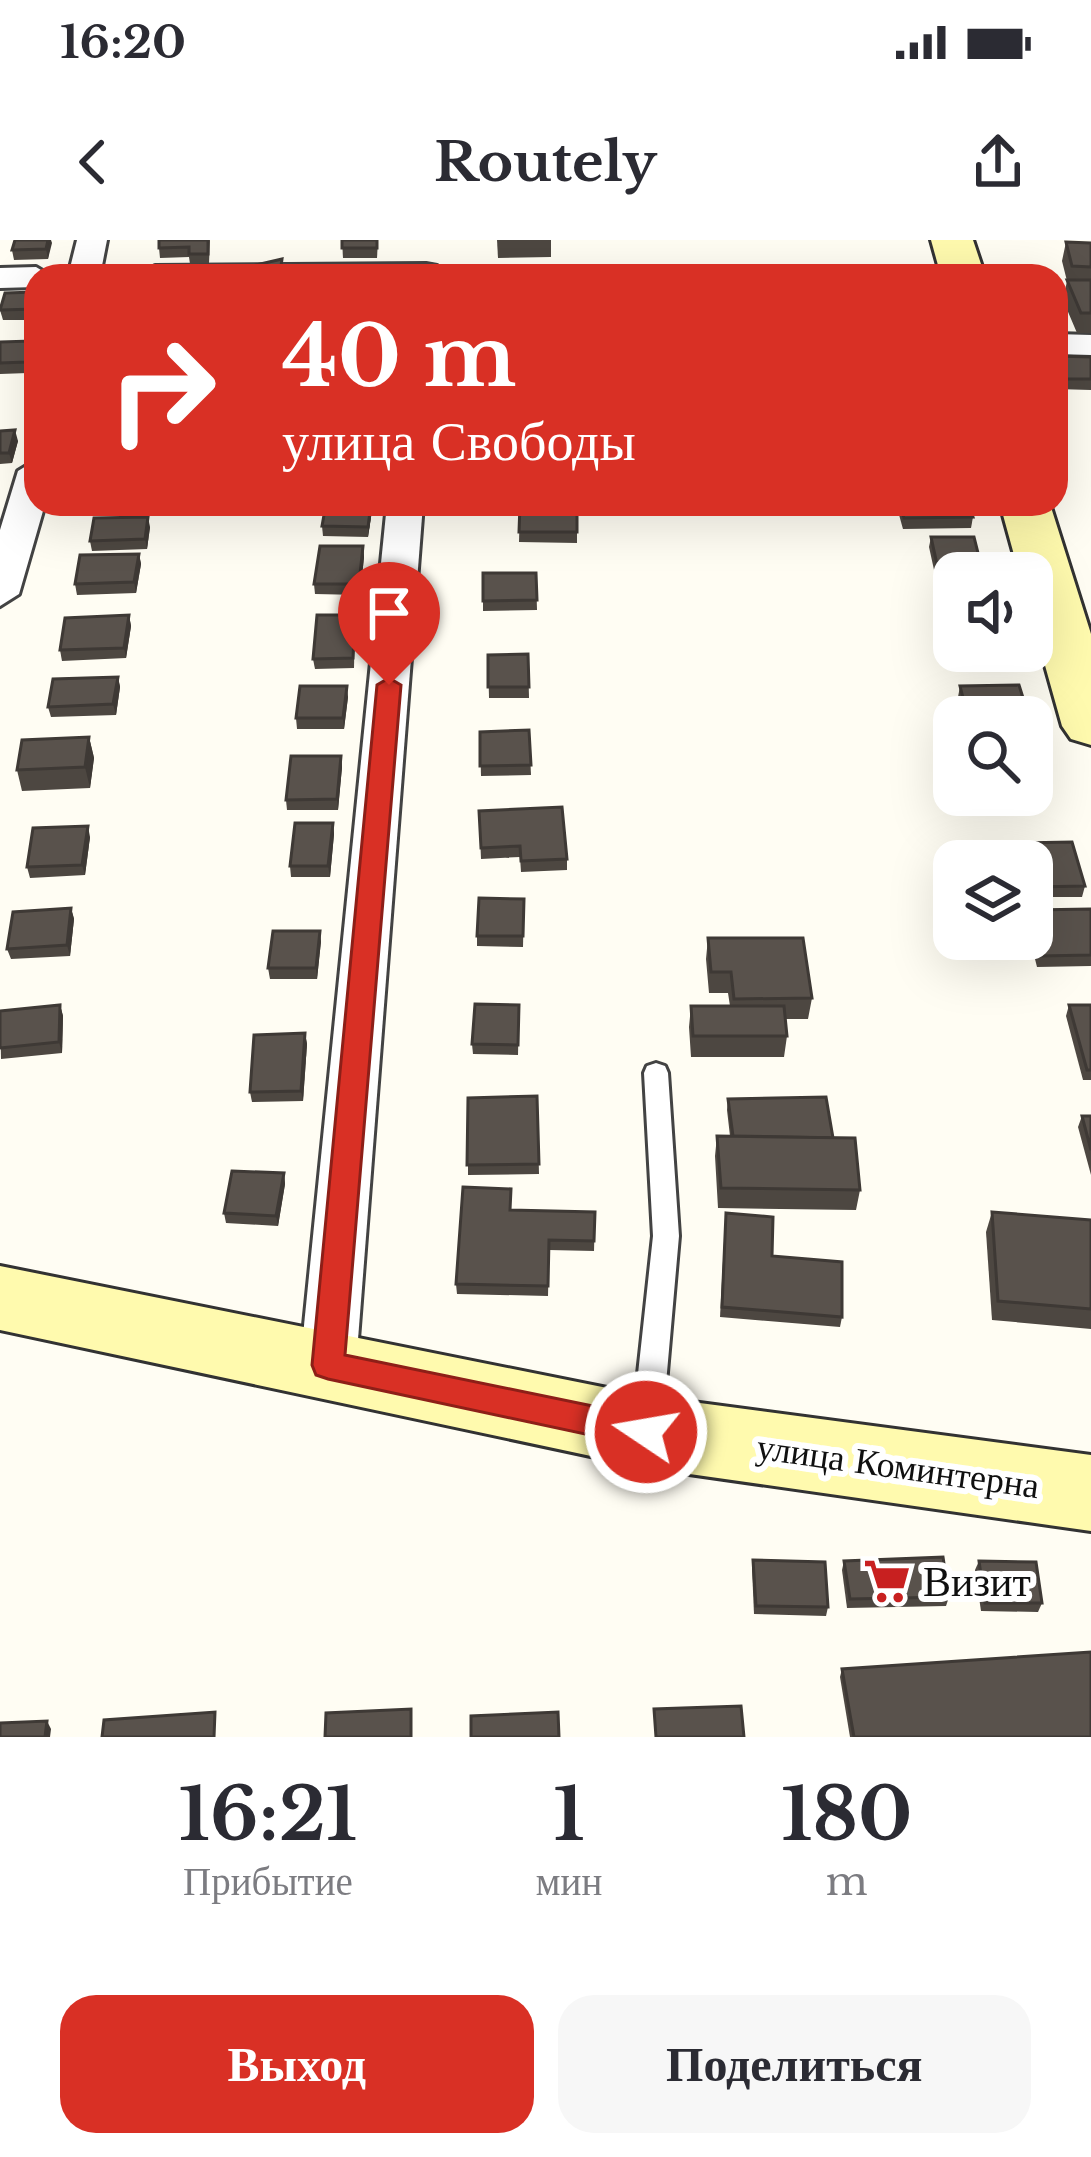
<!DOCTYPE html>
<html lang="ru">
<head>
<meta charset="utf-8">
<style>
	:root { --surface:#fff; --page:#f7f7f7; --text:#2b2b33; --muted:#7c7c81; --accent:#d93025 }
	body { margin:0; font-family:"Libre Baskerville",serif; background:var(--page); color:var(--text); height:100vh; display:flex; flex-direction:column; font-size:45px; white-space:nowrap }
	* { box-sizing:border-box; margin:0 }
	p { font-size:39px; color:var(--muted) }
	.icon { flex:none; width:66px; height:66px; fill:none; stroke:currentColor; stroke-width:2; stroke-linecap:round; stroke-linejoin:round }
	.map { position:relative; height:1497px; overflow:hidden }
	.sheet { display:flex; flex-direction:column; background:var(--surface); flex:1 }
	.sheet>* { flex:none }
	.top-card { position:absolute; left:24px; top:24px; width:1044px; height:252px; border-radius:36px; box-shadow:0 12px 48px #0002; background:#d93025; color:#fff; overflow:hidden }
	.buttons { position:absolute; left:933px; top:312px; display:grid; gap:24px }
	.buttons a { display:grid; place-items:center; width:120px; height:120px; border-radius:24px; background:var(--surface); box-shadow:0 12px 48px #0002; font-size:60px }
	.pin { position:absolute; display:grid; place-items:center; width:102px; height:102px; color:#fff; margin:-123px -51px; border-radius:50% 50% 50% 0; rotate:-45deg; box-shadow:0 0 12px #0007 }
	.pin .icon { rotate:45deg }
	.me { position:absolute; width:132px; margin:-66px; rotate:282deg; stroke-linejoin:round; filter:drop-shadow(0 0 9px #0008) }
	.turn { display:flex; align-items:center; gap:42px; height:252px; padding:0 60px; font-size:54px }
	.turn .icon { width:156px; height:156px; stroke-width:2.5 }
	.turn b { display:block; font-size:84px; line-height:102px }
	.eta { display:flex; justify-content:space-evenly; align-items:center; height:204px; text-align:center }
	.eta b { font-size:72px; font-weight:700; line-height:84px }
	.action { display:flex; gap:24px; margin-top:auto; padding:24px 60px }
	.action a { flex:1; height:138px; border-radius:36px; background:var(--accent); color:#fff; font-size:48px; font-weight:700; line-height:138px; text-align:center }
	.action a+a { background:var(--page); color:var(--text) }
	.status { display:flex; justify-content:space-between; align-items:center; height:84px; padding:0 60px; background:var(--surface); direction:ltr }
	.status svg { height:33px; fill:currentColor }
	header { display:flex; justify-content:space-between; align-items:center; height:156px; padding:0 60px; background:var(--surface); font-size:54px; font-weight:700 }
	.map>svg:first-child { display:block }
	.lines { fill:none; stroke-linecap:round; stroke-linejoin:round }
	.lane-casing { stroke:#434343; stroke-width:6 }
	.street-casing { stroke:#434343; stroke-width:6 }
	.secondary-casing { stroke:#323232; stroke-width:6 }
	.lane { fill:#fff; fill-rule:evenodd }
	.street { fill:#fff; fill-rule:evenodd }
	.secondary { fill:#fffaae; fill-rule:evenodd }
	.wall { fill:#4d4741 }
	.shaded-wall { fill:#3e3935 }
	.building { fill:#59524c; stroke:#3e3935; stroke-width:3 }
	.route { fill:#d93025; stroke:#8d1f18; stroke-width:3 }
	.labels { text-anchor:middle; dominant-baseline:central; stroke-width:12; stroke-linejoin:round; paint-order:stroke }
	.street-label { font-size:36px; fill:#101010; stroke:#fff }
	.near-poi-label { font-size:42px; fill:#101010; stroke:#fff; text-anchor:start }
</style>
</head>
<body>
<div class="status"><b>16:20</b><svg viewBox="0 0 49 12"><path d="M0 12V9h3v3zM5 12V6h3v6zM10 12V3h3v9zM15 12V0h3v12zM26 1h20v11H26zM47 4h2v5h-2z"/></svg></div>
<header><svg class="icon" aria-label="back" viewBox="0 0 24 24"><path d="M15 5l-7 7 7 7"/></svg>Routely<svg class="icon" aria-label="share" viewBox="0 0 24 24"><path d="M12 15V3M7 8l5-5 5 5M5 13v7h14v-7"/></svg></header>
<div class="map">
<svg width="1091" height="1497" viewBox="0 0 1091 1497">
	<rect width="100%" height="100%" fill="#fffdf3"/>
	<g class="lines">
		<defs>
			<path id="lane" d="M 656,823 L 665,826 L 668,833 L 679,996 L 662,1189 L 657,1198 L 647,1202 L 637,1198 L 632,1189 L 653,996 L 644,833 L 647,826 Z"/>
			<g id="street">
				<path d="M 77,0 L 107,0 L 100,36 L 68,36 Z"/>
				<path d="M 426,24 L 437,26 L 440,36 L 139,36 L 155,26 Z"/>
				<path d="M 36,27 L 51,36 L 36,36 L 36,47 L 0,48 L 0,28 Z"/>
				<path d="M 1056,94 L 1091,95 L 1091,115 L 1056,114 Z"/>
				<path d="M 36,220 L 36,264 L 45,264 L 19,354 L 0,366 L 0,290 L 18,231 Z"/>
				<path d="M 387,264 L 423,264 L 356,1125 L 348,1143 L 328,1150 L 308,1143 L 300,1125 Z"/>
			</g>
			<g id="secondary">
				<path d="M 931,0 L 973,0 L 985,36 L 941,36 Z"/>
				<path d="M 1000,264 L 1050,264 L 1091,394 L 1091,505 L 1071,499 L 1062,486 L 1032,379 L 1032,333 L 1019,333 Z"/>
				<path d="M 0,1026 L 647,1156 L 1091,1215 L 1091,1291 L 647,1228 L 0,1090 Z"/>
			</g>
		</defs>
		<use href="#lane" class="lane-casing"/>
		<use href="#street" class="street-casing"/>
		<use href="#secondary" class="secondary-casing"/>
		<use href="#lane" class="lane"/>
		<use href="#street" class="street"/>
		<use href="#secondary" class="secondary"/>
	</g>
	<g class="wall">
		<path d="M 15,0 L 51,0 L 48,19 L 14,20 L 12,10 Z"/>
		<path d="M 210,0 L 209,23 L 190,24 L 189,17 L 160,18 L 159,8 Z"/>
		<path d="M 342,0 L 378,0 L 377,18 L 343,18 Z"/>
		<path d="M 497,0 L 551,0 L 551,17 L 498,18 Z"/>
		<path d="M 1066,2 L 1091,3 L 1091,93 L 1077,93 L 1063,60 L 1067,41 L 1062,21 Z"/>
		<path d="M 36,52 L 36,80 L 3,80 L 0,70 Z"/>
		<path d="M 31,101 L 33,111 L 28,133 L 0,134 L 0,102 Z"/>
		<path d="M 1056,116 L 1091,117 L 1091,150 L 1056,149 Z"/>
		<path d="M 0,191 L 18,201 L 12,223 L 0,224 Z"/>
		<path d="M 107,264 L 143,264 L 141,274 L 109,275 Z"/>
		<path d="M 326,264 L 373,264 L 368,297 L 323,296 L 322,286 Z"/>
		<path d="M 520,264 L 577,264 L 577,303 L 519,302 Z"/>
		<path d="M 896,264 L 969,264 L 973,277 L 971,288 L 903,289 Z"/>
		<path d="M 150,287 L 147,309 L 92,311 L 90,301 Z"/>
		<path d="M 931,297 L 954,333 L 954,348 L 938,348 L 929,307 Z"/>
		<path d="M 363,306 L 364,317 L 360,355 L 315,354 L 314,344 Z"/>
		<path d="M 139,314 L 141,324 L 136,353 L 77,355 L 75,344 Z"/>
		<path d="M 483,333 L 536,333 L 537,370 L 483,371 Z"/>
		<path d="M 952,368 L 954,368 L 954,400 L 950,379 Z"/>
		<path d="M 129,375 L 131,386 L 126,418 L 62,421 L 60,410 Z"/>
		<path d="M 355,375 L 354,428 L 315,429 L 313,419 Z"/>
		<path d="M 956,411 L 1005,411 L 1003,418 L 958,418 Z"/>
		<path d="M 528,414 L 529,458 L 489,458 L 488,415 Z"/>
		<path d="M 118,437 L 120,447 L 116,475 L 51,477 L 48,467 Z"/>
		<path d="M 960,446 L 1029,477 L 963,477 L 958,457 Z"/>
		<path d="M 348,457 L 344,489 L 297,489 L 296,478 Z"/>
		<path d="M 529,490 L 531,535 L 481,536 L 480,492 Z"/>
		<path d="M 89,497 L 94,518 L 90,548 L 22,551 L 17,530 Z"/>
		<path d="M 954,499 L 954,535 L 950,520 Z"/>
		<path d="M 341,516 L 342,527 L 338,570 L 287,570 L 286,560 Z"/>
		<path d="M 479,571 L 567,619 L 567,630 L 521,632 L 520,617 L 481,619 Z"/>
		<path d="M 333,583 L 334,594 L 330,637 L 291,637 L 290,626 Z"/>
		<path d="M 90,597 L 85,635 L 30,638 L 27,627 Z"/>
		<path d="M 1019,603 L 1085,646 L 1082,657 L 1032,657 L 1032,621 L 1019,621 L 1017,613 Z"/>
		<path d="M 524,659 L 523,707 L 477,706 L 477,696 Z"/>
		<path d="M 71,668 L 74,679 L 70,716 L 11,719 L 7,709 Z"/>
		<path d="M 1091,669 L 1091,726 L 1037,727 L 1030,699 L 1032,699 L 1032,670 Z"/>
		<path d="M 708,698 L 812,758 L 808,779 L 785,779 L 787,796 L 784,817 L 691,817 L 689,787 L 691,766 L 730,766 L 728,753 L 709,753 L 706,719 Z"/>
		<path d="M 321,701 L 317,739 L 270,739 L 268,728 Z"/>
		<path d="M 60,765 L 63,776 L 62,813 L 1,819 L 0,771 Z"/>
		<path d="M 519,765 L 518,815 L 473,814 L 472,804 Z"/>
		<path d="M 1069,765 L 1091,765 L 1091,840 L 1083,840 L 1066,776 Z"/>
		<path d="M 305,793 L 307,804 L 303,861 L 252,862 L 250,852 Z"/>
		<path d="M 537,856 L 539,934 L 468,935 L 468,858 Z"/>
		<path d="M 728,859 L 832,898 L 860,950 L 856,970 L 718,968 L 715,916 L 717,896 L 730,896 L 727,870 Z"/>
		<path d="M 1082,876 L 1091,876 L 1091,935 L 1078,887 Z"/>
		<path d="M 284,933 L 285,944 L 278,986 L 226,983 L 224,973 Z"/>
		<path d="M 510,970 L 595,972 L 594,1011 L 549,1010 L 548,1056 L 457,1054 L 456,1044 Z"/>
		<path d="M 992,972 L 1091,980 L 1091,1089 L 992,1080 L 986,992 Z"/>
		<path d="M 725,983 L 772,1016 L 842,1077 L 840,1087 L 720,1077 Z"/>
		<path d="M 753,1320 L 828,1367 L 826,1376 L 754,1374 L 752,1329 Z"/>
		<path d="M 844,1321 L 949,1357 L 946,1366 L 847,1368 L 842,1330 Z"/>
		<path d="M 979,1321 L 1042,1363 L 1038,1372 L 981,1371 L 975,1330 Z"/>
		<path d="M 842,1429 L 1091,1497 L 850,1497 L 840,1437 Z"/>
	</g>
	<g class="shaded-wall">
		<path d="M 48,0 L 51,0 L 52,3 L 48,19 L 46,9 Z"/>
		<path d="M 31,101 L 33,111 L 28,133 L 26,122 Z"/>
		<path d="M 15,190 L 18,201 L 12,223 L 9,213 Z"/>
		<path d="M 371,264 L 373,264 L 368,297 L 368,287 Z"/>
		<path d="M 148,277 L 150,287 L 147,309 L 145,299 Z"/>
		<path d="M 363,306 L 364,317 L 360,355 L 359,344 Z"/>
		<path d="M 139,314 L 141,324 L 136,353 L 134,342 Z"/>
		<path d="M 129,375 L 131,386 L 126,418 L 124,408 Z"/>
		<path d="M 118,437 L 120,447 L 116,475 L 113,464 Z"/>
		<path d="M 347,446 L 348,457 L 344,489 L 343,478 Z"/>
		<path d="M 89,497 L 94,518 L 90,548 L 85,527 Z"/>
		<path d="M 341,516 L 342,527 L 338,570 L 337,559 Z"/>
		<path d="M 333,583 L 334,594 L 330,637 L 328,626 Z"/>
		<path d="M 88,586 L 90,597 L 85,635 L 82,625 Z"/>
		<path d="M 71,668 L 74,679 L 70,716 L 67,705 Z"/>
		<path d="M 320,691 L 321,701 L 317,739 L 316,728 Z"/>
		<path d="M 60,765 L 63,776 L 62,813 L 59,802 Z"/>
		<path d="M 305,793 L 307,804 L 303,861 L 301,851 Z"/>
		<path d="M 284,933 L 285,944 L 278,986 L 276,976 Z"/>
		<path d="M 47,1481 L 51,1489 L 50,1497 L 45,1497 Z"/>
	</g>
	<g class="building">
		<path d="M 15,0 L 48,0 L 46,9 L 12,10 Z"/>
		<path d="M 159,0 L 208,0 L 208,14 L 189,14 L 189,7 L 159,8 Z"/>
		<rect x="342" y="0" width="35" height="8"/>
		<path d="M 1066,2 L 1091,3 L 1091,27 L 1072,26 Z"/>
		<path d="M 282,19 L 281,26 L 298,25 L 297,36 L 255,36 L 256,25 Z"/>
		<path d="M 875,28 L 877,36 L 837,36 L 835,29 Z"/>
		<path d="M 768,31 L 826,32 L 826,36 L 769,36 Z"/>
		<path d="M 520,33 L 520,36 L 478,36 L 478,34 Z"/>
		<rect x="669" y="35" width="63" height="1"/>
		<path d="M 1067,40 L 1091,40 L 1091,73 L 1081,73 Z"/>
		<path d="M 36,52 L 36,69 L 0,70 L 5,53 Z"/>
		<path d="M 31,101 L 26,122 L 0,123 L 0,102 Z"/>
		<path d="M 1056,116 L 1091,117 L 1091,139 L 1058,139 Z"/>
		<path d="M 15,190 L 9,213 L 0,213 L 0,191 Z"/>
		<path d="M 326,264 L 371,264 L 368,287 L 322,286 Z"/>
		<path d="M 520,264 L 577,264 L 577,292 L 519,292 Z"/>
		<path d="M 900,264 L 969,264 L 973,277 L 904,278 Z"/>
		<path d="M 148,277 L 145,299 L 90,301 L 94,278 Z"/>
		<path d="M 931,297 L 974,297 L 983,333 L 954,333 L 954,338 L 940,338 Z"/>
		<path d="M 320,306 L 363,306 L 359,344 L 314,344 Z"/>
		<path d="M 139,314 L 134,342 L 75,344 L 80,315 Z"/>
		<path d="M 483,333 L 536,333 L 537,360 L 483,361 Z"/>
		<path d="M 129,375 L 124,408 L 60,410 L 65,378 Z"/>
		<path d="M 317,375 L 355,375 L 353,418 L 313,419 Z"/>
		<path d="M 528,414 L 529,447 L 488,447 L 488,415 Z"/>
		<path d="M 118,437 L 113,464 L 48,467 L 53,439 Z"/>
		<path d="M 1019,445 L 1029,477 L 968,477 L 960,446 Z"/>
		<path d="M 300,446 L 347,446 L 343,478 L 296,478 Z"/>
		<path d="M 529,490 L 531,525 L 480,526 L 480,492 Z"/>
		<path d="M 89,497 L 85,527 L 17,530 L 22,500 Z"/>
		<path d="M 291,516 L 341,516 L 337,559 L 286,560 Z"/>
		<path d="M 562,567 L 567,619 L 521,621 L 520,606 L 481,608 L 479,571 Z"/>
		<path d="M 295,583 L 333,583 L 328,626 L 290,626 Z"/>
		<path d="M 88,586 L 82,625 L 27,627 L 33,588 Z"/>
		<path d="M 1072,602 L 1085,646 L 1032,647 L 1032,621 L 1024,621 L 1019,603 Z"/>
		<path d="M 479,658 L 524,659 L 523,696 L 477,696 Z"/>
		<path d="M 71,668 L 67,705 L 7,709 L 13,672 Z"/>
		<path d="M 1091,669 L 1091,715 L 1040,716 L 1032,685 L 1032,670 Z"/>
		<path d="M 273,691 L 320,691 L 316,728 L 268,728 Z"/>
		<path d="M 708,698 L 803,698 L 812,758 L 734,759 L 731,732 L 711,732 Z"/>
		<path d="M 475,764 L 519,765 L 518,805 L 472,804 Z"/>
		<path d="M 60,765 L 59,802 L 0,808 L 0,771 Z"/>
		<path d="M 1069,765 L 1091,765 L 1091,830 L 1087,830 Z"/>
		<path d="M 691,766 L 784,766 L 787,796 L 693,796 Z"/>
		<path d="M 305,793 L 301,851 L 250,852 L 254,795 Z"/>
		<path d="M 537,856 L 539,924 L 467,925 L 468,858 Z"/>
		<path d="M 826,857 L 833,898 L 733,896 L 728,859 Z"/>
		<path d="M 1082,876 L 1091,876 L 1091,910 Z"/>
		<path d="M 717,896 L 855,898 L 860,950 L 721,948 Z"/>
		<path d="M 232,931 L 284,933 L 276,976 L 224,973 Z"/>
		<path d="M 463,947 L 511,949 L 510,970 L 595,972 L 594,1001 L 549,1000 L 548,1046 L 456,1044 Z"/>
		<path d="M 992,972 L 1091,980 L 1091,1069 L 998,1061 Z"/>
		<path d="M 726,973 L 773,977 L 772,1016 L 842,1022 L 842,1077 L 722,1067 Z"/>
		<path d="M 943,1317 L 949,1357 L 850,1359 L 844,1321 Z"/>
		<path d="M 753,1320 L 825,1322 L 828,1367 L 756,1366 Z"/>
		<path d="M 979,1321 L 1036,1322 L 1042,1363 L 985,1363 Z"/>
		<path d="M 1091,1412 L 1091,1497 L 854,1497 L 842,1429 Z"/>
		<path d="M 741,1466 L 744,1497 L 656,1497 L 654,1469 Z"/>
		<path d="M 411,1469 L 411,1497 L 325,1497 L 326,1473 Z"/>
		<path d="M 215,1472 L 214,1497 L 102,1497 L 104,1480 Z"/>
		<path d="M 558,1472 L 559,1497 L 471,1497 L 471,1476 Z"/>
		<path d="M 47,1481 L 45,1497 L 0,1497 L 0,1483 Z"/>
	</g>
	<path class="route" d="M 389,438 L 401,445 L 345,1115 L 646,1177 L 658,1182 L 663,1192 L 658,1203 L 646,1207 L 328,1139 L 316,1135 L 312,1125 L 377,445 Z"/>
	<defs>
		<symbol id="supermarket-bare" viewBox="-9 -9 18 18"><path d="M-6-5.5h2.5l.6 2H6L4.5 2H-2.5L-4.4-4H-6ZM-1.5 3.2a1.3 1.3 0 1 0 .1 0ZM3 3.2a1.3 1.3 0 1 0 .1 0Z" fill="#c82020" stroke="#fff" stroke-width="2.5" paint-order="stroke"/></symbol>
	</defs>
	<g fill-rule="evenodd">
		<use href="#supermarket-bare" x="854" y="1308" width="66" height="66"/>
	</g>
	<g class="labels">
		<g class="street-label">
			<text transform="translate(898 1226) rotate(8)">улица Коминтерна</text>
		</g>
		<g class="near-poi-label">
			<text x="923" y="1341">Визит</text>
		</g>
	</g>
</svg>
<div class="buttons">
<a><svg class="icon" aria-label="sound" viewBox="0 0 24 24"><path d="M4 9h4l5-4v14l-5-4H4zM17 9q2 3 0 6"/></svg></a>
<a><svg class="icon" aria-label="search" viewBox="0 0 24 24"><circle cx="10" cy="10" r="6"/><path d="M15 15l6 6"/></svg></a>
<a><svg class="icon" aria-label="layers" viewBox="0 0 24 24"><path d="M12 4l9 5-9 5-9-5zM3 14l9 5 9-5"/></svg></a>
</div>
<div class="pin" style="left:389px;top:445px;background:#d93025"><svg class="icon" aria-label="arrive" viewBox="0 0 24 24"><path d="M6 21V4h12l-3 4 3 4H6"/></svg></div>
<svg class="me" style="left:646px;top:1192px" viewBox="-20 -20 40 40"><circle r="17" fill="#d93025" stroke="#fff" stroke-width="3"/><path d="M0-11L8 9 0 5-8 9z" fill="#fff"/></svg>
<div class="top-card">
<div class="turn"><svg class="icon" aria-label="right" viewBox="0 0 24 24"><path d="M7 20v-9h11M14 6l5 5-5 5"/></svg><div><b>40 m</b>улица Свободы</div></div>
</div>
</div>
<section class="sheet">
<div class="eta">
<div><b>16:21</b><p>Прибытие</p></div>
<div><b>1</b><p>мин</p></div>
<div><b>180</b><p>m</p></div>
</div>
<div class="action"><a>Выход</a><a>Поделиться</a></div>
</section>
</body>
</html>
